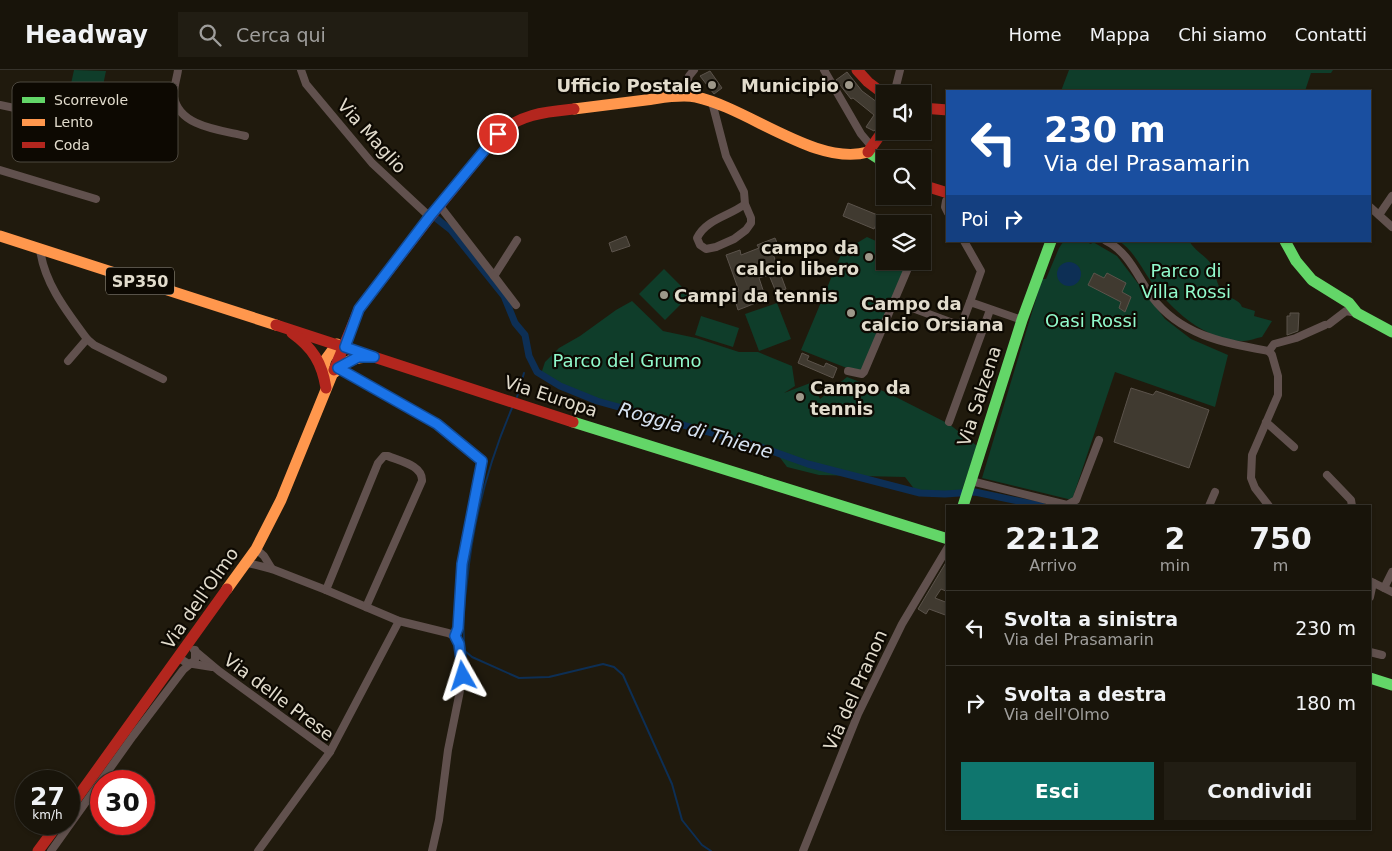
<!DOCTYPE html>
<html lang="it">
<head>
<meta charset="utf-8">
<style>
	:root { --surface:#18140a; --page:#211d13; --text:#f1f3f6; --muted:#9f9e9c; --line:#36332b; --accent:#0f766e }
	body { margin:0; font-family:"DejaVu Sans",sans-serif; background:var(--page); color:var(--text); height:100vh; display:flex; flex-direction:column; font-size:19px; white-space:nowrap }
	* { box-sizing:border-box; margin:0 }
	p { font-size:16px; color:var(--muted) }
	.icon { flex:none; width:28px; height:28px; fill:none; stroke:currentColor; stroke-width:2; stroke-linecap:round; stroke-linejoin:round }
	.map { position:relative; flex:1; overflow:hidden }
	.drawer { position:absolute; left:946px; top:435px; width:425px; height:325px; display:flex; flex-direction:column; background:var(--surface); border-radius:0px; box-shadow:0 1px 4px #0004,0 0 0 1px var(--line) }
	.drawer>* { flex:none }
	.top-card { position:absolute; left:946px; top:20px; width:425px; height:152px; border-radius:0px; box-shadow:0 1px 4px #0004,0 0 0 1px var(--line); background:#1a4fa0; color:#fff; overflow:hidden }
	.controls { position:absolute; left:876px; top:15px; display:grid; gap:10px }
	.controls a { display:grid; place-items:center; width:55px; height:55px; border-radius:0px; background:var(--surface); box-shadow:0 1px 4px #0004,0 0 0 1px var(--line); font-size:25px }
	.speed { position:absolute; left:15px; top:700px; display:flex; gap:10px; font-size:25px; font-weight:700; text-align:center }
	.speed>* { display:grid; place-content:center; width:65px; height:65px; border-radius:50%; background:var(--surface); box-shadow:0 1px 4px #0004,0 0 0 1px var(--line); line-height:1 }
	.speed small { font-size:12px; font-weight:400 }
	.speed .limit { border:8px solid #d22; background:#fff; color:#111 }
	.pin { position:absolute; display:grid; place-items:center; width:42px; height:42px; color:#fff; margin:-21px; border:2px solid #fff; border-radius:50%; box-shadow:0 1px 5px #0007 }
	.me { position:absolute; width:55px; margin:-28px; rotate:354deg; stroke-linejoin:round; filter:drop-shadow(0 0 4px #0008) }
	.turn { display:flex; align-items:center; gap:18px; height:105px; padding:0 15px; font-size:22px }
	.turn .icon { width:65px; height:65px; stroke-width:2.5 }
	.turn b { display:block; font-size:35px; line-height:42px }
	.then { display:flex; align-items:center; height:48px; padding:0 15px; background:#0003; gap:10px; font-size:19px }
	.eta { display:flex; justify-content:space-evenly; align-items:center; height:85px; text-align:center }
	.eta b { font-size:30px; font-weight:700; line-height:35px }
	.cta { display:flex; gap:10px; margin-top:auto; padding:10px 15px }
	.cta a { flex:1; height:58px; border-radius:0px; background:var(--accent); color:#fff; font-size:20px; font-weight:700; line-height:58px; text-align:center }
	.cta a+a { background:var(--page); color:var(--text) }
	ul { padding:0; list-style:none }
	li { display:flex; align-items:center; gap:15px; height:75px; padding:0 15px; border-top:1px solid var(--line) }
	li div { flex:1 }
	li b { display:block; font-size:19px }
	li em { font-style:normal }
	header { display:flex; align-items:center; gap:30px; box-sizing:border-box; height:70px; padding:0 25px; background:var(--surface); border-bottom:1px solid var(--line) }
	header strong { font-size:24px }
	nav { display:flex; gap:28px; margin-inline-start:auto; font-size:18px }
	.search { width:350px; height:45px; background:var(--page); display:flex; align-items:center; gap:12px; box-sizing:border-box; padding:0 18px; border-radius:0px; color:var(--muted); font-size:19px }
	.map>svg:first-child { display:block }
	.green { fill:#0f3d2a }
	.water { fill:#0d2f55 }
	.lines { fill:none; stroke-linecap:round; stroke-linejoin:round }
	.stream { stroke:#0d2f55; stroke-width:2 }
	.canal { stroke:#0d2f55; stroke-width:7 }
	.building { fill:#403a30; stroke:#5b534b }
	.street { stroke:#61514e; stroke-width:8 }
	.fast { stroke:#63d668; stroke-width:11 }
	.slow { stroke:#ff974d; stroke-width:11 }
	.jam { stroke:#b3261e; stroke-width:11 }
	.route-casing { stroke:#114b97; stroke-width:12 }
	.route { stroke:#1a73e8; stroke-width:9 }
	.poi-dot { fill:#9e988a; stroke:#0d0902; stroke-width:2 }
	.labels { text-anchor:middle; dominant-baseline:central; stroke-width:4.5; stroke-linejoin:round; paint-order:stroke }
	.shield { fill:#0d0902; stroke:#a29d90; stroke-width:1 }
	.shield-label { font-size:16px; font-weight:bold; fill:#e2dccd }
	.poi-label { font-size:18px; font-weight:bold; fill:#e2dccd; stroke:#0d0902; text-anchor:end }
	.street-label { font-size:18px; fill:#e2dccd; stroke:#0d0902 }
	.park-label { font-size:18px; fill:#91facc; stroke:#0d0902 }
	.water-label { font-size:19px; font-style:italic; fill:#d6e2f1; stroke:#0d0902 }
	.key { fill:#0d0902; stroke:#4d483f; stroke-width:1 }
	.key-label { font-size:14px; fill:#e2dccd }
</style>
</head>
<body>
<header>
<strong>Headway</strong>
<div class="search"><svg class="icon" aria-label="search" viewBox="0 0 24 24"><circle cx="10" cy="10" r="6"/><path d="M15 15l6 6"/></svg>Cerca qui</div>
<nav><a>Home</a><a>Mappa</a><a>Chi siamo</a><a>Contatti</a></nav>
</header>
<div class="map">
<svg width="1392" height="781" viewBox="0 0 1392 781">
	<rect width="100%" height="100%" fill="#201a0d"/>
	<g class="green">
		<path d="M 74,0 L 106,1 L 97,44 L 66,37 Z"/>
		<path d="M 1069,0 L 1333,0 L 1331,3 L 1311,3 L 1305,21 L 1061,21 Z"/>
		<path d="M 867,167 L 885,175 L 885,191 L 907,191 L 862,304 L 801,280 L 842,182 Z"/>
		<path d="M 1084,171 L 1091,174 L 1093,172 L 1117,186 L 1165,249 L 1191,269 L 1228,285 L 1215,337 L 1115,302 L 1072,430 L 982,408 L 1042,209 L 1046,209 L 1059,178 L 1063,172 Z"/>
		<path d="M 1119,171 L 1189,171 C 1195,181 1207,187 1211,194 C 1217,203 1215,215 1224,223 C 1230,229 1239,229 1242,237 L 1255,241 L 1254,246 L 1272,251 L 1262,267 C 1256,268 1249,271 1244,271 C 1206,272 1170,239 1150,210 C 1141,197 1133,180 1119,171 Z"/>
		<path d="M 664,199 L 690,225 L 665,250 L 639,224 Z"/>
		<path d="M 632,231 L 663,261 L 696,268 L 739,282 L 758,282 L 792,296 L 795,316 L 784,323 L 813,312 L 820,329 L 847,307 L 888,323 L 949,354 L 977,376 L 960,426 L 937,421 L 915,420 L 905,407 L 819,405 L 787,397 L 775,381 L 675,350 L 668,353 L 628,337 L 611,335 L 573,321 L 541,304 L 545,292 L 559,278 L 580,266 L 616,240 Z"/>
		<path d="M 777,233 L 791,269 L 759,281 L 745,244 Z"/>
		<path d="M 701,246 L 739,258 L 733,277 L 695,265 Z"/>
	</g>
	<circle class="water" cx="1069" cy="204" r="12"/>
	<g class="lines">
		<g class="stream">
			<path d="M 517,327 L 524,303"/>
			<path d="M 512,338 C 487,396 473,450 467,512 C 464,535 462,559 465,581 L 472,587 L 519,608 L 549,607 L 603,594 L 614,597 L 623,605 L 672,714 L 682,750 L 702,775 L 711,781"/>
		</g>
		<path class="canal" d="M 437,149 L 451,160 L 504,226 L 515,253 L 525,265 L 529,286 L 537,302 L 560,316 L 597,331 L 758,376 L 808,394 L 920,423 L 945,424 L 975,422 L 1042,436"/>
	</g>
	<g class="building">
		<path d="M 710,1 L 722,18 L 714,24 L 700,6 Z"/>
		<path d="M 847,2 L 862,21 L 885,38 L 885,48 L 874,61 L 866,57 L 874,45 L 853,28 L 851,29 L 836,10 Z"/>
		<path d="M 848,133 L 880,146 L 874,159 L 843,146 Z"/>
		<path d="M 626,166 L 630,176 L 612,182 L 609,173 Z"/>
		<path d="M 775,168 L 781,182 L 773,184 L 786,219 L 776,222 L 769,205 L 759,208 L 766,229 L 738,240 L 733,223 L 739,221 L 726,185 L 740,180 L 741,185 L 759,178 L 757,175 Z"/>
		<path d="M 1094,203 L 1104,208 L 1107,203 L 1126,213 L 1122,222 L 1131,227 L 1125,242 L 1119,238 L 1121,232 L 1088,215 Z"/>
		<path d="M 1290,243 L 1299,243 L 1298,261 L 1287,265 L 1287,246 L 1290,246 Z"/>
		<path d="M 802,283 L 809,286 L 807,290 L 824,297 L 826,293 L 837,298 L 833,308 L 798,293 Z"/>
		<path d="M 1131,318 L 1153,325 L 1156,321 L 1209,340 L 1189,398 L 1114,372 Z"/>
		<path d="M 948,489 L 948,522 L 941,519 L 935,528 L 948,533 L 948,546 L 929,539 L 926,544 L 918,539 Z"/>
	</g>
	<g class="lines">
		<g class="street">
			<path d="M 178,0 C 177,8 173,19 174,27 C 179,57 221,60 245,66"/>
			<path d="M 301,0 L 306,14 L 372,93 L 430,147"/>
			<path d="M 824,0 L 861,64 L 872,77"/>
			<path d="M 894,24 L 900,0"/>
			<path d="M 683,25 L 689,6 L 694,0"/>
			<path d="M 712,32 L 726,86 L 744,122 L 745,134 L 751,148 L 751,153 L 746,160 L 734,169 L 716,177 L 706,179 L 700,175 L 697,168 C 706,149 730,146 745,134"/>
			<path d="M 0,35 L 122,61"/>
			<path d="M 0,100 L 96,129"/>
			<path d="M 946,131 L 945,137 L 948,143"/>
			<path d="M 439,135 L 494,206 L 517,170"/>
			<path d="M 1370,137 L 1392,157"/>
			<path d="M 1379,145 L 1392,126"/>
			<path d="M 964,171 L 981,201 L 970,232"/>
			<path d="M 1106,171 C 1129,182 1138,208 1152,227 C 1181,266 1225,273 1269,281"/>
			<path d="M 40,179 C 44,213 67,242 87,269 L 68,291"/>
			<path d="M 494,206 L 516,235"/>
			<path d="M 907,236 L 961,256 L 970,232 L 1022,250"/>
			<path d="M 1329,254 L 1346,241 L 1357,243"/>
			<path d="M 87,269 L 94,275 L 163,309"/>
			<path d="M 1269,281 L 1272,285 L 1278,306 L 1278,325 L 1252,385 L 1251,408 L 1255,418 L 1269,436"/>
			<path d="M 1269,281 L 1274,274 L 1296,268 L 1325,255"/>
			<path d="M 338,298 L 437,353 L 482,391 L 462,494 L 458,558 L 455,566"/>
			<path d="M 848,301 L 862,304 L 864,302 L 911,191"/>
			<path d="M 949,352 L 990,240"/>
			<path d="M 1266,352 L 1294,377"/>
			<path d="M 1327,405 L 1351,430 L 1352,436"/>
			<path d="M 971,411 L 1067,435 L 1076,430 L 1099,370"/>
			<path d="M 1209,436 L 1215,422"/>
			<path d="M 256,479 L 264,486 L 272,499"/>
			<path d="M 248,493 L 272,499 L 326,520 L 399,551 L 448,563 L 455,566"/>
			<path d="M 1370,511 L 1392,522"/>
			<path d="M 1384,518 L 1392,502"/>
			<path d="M 326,520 L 378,393 L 384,386 L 388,386 C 399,391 423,395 422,411 L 366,537"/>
			<path d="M 1370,527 L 1373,513"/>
			<path d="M 194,580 L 219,601 L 330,682"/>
			<path d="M 1370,582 L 1382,585"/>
			<path d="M 179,588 L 187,593 L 212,597"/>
			<path d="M 51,781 L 133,666 L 183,600 L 195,590 L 195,580"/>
			<path d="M 258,781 L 330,682 L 399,551"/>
			<path d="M 432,781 L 439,750 L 448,680 L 463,606 L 459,574 L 455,566"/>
			<path d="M 803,781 L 858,644 L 902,554 L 948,477"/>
		</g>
		<g class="fast">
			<path d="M 868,82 L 885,93"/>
			<path d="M 1285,171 L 1296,191 L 1312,210 L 1349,233 L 1357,243 L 1392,262"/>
			<path d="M 573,352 L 948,469"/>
			<path d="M 963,436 L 1022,250 L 1051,171"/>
			<path d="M 1370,608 L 1392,615"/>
		</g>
		<g class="slow">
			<path d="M 574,39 C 598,36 622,33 646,30 C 662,28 679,24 696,27 C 748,38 817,97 868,82"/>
			<path d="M 0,166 L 276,255"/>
			<path d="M 323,300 L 326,289 L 337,274"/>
			<path d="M 335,302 C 344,290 357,287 371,287"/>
			<path d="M 227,519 L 256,479 L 281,430 L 334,300"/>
		</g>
		<g class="jam">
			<path d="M 857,0 L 868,12 L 885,25"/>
			<path d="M 922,38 L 948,40"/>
			<path d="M 868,82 L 885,58"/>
			<path d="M 922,115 L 948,123"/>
			<path d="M 276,255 L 573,352"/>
			<path d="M 292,263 C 313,278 322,293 326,318"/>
			<path d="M 334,300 L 359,239 L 430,147 L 498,64 C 520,44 545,42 574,39"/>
			<path d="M 69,739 L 227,519"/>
			<path d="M 38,781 L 58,754"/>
		</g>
	</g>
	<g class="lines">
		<defs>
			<path id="route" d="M 463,606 L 459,574 L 455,566 L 458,558 L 462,494 L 482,391 L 437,354 L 338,298 L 358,287 L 374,287 L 345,277 L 359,239 L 430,146 L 498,64"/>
		</defs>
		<use href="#route" class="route-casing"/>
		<use href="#route" class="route"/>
	</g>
	<g class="poi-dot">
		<circle cx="712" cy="15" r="5"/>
		<circle cx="849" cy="15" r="5"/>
		<circle cx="869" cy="187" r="5"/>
		<circle cx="664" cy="225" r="5"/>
		<circle cx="851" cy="243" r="5"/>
		<circle cx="800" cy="327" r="5"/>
	</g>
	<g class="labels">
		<rect class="shield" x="106" y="197.5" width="68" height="27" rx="4"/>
		<g class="shield-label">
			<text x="140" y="211">SP350</text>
		</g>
		<g class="poi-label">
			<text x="702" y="15">Ufficio Postale</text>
			<text x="839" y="15">Municipio</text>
			<text x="859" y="177">campo da<tspan x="859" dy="21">calcio libero</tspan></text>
			<text x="674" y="225" text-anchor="start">Campi da tennis</text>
			<text x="861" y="233" text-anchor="start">Campo da<tspan x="861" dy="21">calcio Orsiana</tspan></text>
			<text x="810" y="317" text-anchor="start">Campo da<tspan x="810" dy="21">tennis</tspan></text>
		</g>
		<g class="street-label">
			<text transform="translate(372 66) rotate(48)">Via Maglio</text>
			<text transform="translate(551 326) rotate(18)">Via Europa</text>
			<text transform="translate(979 326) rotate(-72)">Via Salzena</text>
			<text transform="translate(200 528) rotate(-55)">Via dell'Olmo</text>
			<text transform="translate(855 620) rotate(-66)">Via del Pranon</text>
			<text transform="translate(279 627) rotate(37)">Via delle Prese</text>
		</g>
		<g class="park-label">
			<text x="1186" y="200">Parco di<tspan x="1186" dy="21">Villa Rossi</tspan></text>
			<text x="1091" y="250">Oasi Rossi</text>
			<text x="627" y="290">Parco del Grumo</text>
		</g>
		<g class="water-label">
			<text transform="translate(696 360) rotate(16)">Roggia di Thiene</text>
		</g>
	</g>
	<rect x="12" y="12" width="166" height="80" rx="8" class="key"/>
	<rect x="22" y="27" width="23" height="6" fill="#63d668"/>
	<rect x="22" y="49" width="23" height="7" fill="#ff974d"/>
	<rect x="22" y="72" width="23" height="6" fill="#b3261e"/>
	<g class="key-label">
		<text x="54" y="35">Scorrevole</text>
		<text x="54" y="57">Lento</text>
		<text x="54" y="80">Coda</text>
	</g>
</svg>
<div class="controls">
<a><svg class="icon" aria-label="sound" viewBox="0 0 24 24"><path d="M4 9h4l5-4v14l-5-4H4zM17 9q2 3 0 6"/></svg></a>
<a><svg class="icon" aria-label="search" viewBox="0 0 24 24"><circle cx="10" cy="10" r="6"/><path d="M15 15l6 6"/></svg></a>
<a><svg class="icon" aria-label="layers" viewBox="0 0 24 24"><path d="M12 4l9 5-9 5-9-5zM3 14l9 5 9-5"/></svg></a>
</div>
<div class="speed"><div>27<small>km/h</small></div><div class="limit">30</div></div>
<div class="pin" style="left:498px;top:64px;background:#d93025"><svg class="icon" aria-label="arrive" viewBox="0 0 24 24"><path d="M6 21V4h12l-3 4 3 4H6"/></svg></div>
<svg class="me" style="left:463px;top:606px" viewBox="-20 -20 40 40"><path d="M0-17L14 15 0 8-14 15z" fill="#1a73e8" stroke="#fff" stroke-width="4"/></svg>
<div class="top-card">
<div class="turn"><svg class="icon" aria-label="left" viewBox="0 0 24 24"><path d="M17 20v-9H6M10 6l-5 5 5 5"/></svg><div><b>230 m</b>Via del Prasamarin</div></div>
<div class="then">Poi<svg class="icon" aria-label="right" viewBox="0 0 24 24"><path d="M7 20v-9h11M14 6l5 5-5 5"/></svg></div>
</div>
<section class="drawer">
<div class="eta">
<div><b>22:12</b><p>Arrivo</p></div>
<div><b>2</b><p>min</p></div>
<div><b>750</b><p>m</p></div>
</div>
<ul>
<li><svg class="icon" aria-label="left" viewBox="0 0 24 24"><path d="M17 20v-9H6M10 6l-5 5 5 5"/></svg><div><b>Svolta a sinistra</b><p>Via del Prasamarin</p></div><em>230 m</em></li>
<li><svg class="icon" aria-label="right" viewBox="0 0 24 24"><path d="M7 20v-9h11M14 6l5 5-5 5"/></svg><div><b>Svolta a destra</b><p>Via dell'Olmo</p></div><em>180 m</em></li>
</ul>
<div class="cta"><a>Esci</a><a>Condividi</a></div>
</section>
</div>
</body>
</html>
